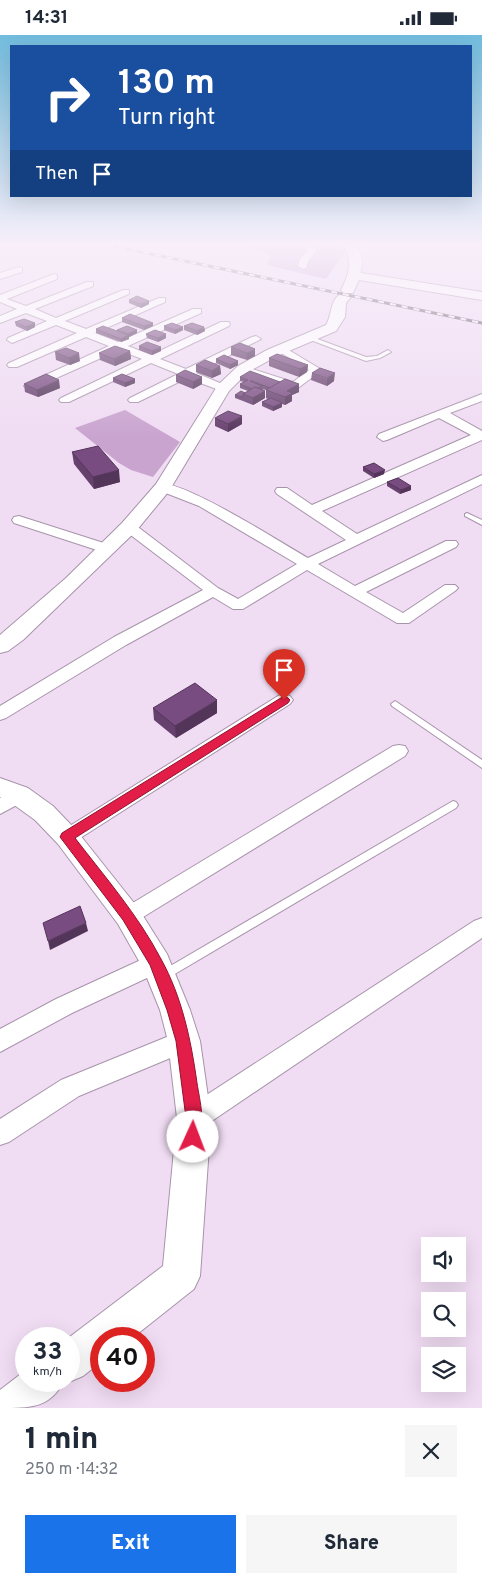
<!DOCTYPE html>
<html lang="en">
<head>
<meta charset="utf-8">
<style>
	:root { --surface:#fff; --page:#f6f6f7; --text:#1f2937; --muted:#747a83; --accent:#1a73e8 }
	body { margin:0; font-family:Overpass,sans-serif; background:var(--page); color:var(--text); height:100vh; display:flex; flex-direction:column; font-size:19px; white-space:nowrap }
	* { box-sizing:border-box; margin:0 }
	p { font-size:16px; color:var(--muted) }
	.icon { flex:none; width:28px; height:28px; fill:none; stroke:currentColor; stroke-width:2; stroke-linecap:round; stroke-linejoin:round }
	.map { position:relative; height:1373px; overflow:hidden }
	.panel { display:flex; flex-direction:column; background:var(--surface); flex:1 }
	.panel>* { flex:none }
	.guide { position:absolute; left:10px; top:10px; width:462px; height:152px; border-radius:0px; box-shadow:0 5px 20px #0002; background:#1a4fa0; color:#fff; overflow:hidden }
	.buttons { position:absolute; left:421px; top:1202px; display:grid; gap:10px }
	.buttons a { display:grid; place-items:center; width:45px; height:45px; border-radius:0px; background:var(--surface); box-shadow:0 5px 20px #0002; font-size:25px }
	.speed { position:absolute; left:15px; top:1292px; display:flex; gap:10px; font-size:25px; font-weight:700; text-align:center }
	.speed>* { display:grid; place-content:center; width:65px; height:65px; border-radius:50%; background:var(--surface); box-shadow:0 5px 20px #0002; line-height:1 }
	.speed small { font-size:12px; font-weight:400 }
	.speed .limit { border:8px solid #d22; background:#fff; color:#111 }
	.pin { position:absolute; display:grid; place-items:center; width:42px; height:42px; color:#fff; margin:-51px -21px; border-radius:50% 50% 50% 0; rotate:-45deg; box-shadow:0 0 5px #0007 }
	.pin .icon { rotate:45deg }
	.me { position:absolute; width:55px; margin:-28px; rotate:2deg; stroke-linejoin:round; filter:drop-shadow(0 0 4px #0008) }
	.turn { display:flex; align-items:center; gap:18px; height:105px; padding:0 25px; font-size:22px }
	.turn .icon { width:65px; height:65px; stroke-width:2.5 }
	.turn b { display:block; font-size:35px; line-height:42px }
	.then { display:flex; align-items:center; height:48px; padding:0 25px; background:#0003; gap:10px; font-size:19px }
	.round { display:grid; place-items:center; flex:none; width:52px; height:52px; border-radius:0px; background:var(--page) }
	.summary { display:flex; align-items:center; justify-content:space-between; height:85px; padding:0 25px }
	h1 { font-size:30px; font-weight:800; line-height:38px }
	.action { display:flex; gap:10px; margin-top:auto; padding:10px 25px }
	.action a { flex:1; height:58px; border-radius:0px; background:var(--accent); color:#fff; font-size:20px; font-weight:800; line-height:58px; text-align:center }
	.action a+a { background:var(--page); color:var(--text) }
	.status { display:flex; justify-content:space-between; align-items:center; height:35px; padding:0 25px; background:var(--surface); direction:ltr }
	.status svg { height:14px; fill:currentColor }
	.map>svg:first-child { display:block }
	.green { fill:#c9a4cf }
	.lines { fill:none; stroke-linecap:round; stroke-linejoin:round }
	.lane-casing { stroke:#a794aa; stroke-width:2 }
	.street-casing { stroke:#a794aa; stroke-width:2 }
	.secondary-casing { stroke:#a794aa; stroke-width:2 }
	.lane { fill:#fff; fill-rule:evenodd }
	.street { fill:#fff; fill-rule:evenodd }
	.secondary { fill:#fff; fill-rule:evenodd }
	.rail-casing { stroke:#625763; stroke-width:3 }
	.rail { stroke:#fbeafe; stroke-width:2; stroke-dasharray:6; stroke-linecap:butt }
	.wall { fill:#67416e }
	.shaded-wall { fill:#54355a }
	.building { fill:#784c80; stroke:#54355a }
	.route { fill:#e11d48; stroke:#92132f }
</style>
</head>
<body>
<div class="status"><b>14:31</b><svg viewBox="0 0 49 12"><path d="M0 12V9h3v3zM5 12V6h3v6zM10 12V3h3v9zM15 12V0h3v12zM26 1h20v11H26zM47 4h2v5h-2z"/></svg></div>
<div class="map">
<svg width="482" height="1373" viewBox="0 0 482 1373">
	<rect width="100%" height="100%" fill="#f0dcf3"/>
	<g class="green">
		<path d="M 244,210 L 342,210 L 346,215 L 326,244 L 267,230 L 271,220 Z"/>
		<path d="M 125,375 L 180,407 L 153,442 L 131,435 L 119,428 L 75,393 Z"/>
	</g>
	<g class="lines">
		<defs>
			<g id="lane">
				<path d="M 308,302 L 312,302 L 366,322 L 377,321 L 388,315 L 391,317 L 380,323 L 366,326 L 308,304 Z"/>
				<path d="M 467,478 L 482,485 L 482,490 L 465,481 L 465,479 Z"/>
				<path d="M 395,666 L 482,725 L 482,733 L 392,671 L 391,669 Z"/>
				<path d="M 453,766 L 456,767 L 458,770 L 456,773 L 168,943 L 164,945 L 160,943 L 158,940 L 160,937 Z"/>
			</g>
			<g id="street">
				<path d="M 306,210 L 314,210 L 316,216 L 309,225 L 306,233 L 303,234 L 298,231 L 300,224 L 307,216 Z"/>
				<path d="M 19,232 L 22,233 L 22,237 L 0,244 L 0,238 Z"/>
				<path d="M 54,239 L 57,240 L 57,244 L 7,264 L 26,271 L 87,247 L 93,247 L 93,251 L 35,274 L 56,283 L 123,255 L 129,255 L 129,259 L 65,286 L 86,294 L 159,263 L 165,263 L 165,267 L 95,298 L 118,307 L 193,274 L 201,274 L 201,278 L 128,311 L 151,320 L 221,287 L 229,287 L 230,289 L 229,291 L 160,324 L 186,334 L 252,302 L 256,301 L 261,304 L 196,338 L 227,351 L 229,353 L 227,355 L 219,355 L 187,343 L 138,367 L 130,367 L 128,365 L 130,363 L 178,339 L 151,328 L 69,367 L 61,367 L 59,365 L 61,363 L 142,324 L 119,315 L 34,353 L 26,353 L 24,351 L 26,349 L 109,311 L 86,302 L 17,332 L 9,332 L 7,330 L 9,328 L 77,298 L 56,290 L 12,308 L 7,305 L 8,303 L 47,286 L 26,278 L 0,288 L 0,281 L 17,274 L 0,267 L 0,260 Z"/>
				<path d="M 282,311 L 322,335 L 298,353 L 294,354 L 239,336 L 237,334 L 243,331 L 293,347 L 309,335 L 278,316 L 277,314 L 278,312 Z"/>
				<path d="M 482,359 L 482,366 L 450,378 L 482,396 L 482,405 L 322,476 L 357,499 L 482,440 L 482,449 L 318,529 L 355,551 L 446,506 L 456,506 L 458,509 L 456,512 L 366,557 L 403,578 L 445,550 L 455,550 L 458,553 L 455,556 L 409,588 L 397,588 L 307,535 L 243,574 L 233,574 L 213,562 L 126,610 L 6,683 L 0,685 L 0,671 L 114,602 L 203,555 L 124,495 L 122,492 L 124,489 L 134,489 L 218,553 L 238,564 L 297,529 L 199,471 L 158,455 L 156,452 L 158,449 C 181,443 283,509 308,523 L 346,505 L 277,459 L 275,456 L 277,453 L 287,453 L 312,470 L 471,400 L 439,383 L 387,405 L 383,406 L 377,402 L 379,399 Z"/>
				<path d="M 19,481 L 113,511 L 115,514 L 113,517 L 103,517 L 14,488 L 12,485 L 14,482 Z"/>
				<path d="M 284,659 L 290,661 L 293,665 L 290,669 L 74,807 L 67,810 L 60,807 L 57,802 L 60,797 L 278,661 Z"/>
				<path d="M 399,710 L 405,711 L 408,716 L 405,721 L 135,887 L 128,890 L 121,887 L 117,881 L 121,875 L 393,711 Z"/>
				<path d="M 19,753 L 26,755 L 28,760 L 26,765 L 0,779 L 0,763 Z"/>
				<path d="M 482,883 L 482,903 L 203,1092 L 194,1095 L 185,1092 L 182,1083 L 185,1074 L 474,886 Z"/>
				<path d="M 156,918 L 164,921 L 167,928 L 164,935 L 72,978 L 0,1017 L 0,994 L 56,964 Z"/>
				<path d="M 184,995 L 192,998 L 196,1006 L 192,1014 L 79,1061 L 9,1107 L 0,1110 L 0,1084 L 61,1045 Z"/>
			</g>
			<g id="secondary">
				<path d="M 344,210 L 356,210 C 362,219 363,227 361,238 L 482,257 L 482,265 L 359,245 L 353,258 L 343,258 L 341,255 C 349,240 353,226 344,210 Z"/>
				<path d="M 344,258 L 351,262 L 346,268 L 345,282 L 336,296 L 277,321 L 248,337 L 229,356 L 169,456 L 136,496 L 23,605 L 8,616 L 0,618 L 0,600 L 66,543 L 122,488 L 156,449 L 218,350 L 238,331 L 267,315 L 326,290 C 333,279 329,262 344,258 Z"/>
				<path d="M 0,743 L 28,753 L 53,771 L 76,795 L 138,873 L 167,919 L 190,975 L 200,1006 L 211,1083 L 200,1241 L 194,1254 L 131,1304 L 101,1304 L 101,1327 L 83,1341 L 69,1347 L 67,1304 L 163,1231 L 177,1083 L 168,1006 L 160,975 L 143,933 L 118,889 L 58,809 L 35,785 L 10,767 L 0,762 Z"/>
				<path d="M 26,1335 L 26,1346 L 64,1346 C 50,1373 31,1373 0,1373 L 0,1355 Z"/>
			</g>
		</defs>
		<use href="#lane" class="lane-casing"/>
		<use href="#street" class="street-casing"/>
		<use href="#secondary" class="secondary-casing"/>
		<use href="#lane" class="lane"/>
		<use href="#street" class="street"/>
		<use href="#secondary" class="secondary"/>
		<defs>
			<path id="rail" d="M 108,210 L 482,288"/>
		</defs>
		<use href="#rail" class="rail-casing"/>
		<use href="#rail" class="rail"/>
	</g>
	<g class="wall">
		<path d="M 129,265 L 149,269 L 141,273 L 129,268 Z"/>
		<path d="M 122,283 L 153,288 L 153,291 L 144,295 L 122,287 Z"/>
		<path d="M 15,287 L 35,288 L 35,292 L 27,296 L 16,291 Z"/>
		<path d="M 164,291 L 183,292 L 183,295 L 175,299 L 164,295 Z"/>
		<path d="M 184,291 L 204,292 L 205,296 L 197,300 L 184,295 Z"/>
		<path d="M 96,294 L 117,296 L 117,295 L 137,295 L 137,298 L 129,302 L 129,304 L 121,307 L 96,298 Z"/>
		<path d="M 146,299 L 166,299 L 166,303 L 158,307 L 147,303 Z"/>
		<path d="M 139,311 L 161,316 L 152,320 L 139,315 Z"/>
		<path d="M 231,312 L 255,321 L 247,325 L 231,320 Z"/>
		<path d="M 130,316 L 131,324 L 115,331 L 100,325 L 99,318 Z"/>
		<path d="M 55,317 L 80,326 L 70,330 L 56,325 Z"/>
		<path d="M 269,323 L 308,330 L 307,337 L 299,342 L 269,331 Z"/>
		<path d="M 216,324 L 238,326 L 238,330 L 230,334 L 216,328 Z"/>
		<path d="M 196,330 L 220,331 L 221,339 L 212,343 L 196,337 Z"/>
		<path d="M 312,338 L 334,346 L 327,351 L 311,345 Z"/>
		<path d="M 176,340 L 202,342 L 202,349 L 193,354 L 176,347 Z"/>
		<path d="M 240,342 L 299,349 L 299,357 L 292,360 L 292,366 L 285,370 L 282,369 L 282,372 L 273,376 L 262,371 L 262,367 L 268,364 L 266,363 L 266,355 L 262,354 L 265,356 L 265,363 L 253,370 L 243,366 L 235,363 L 235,360 L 245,358 L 248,356 L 240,353 L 240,349 L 244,347 L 240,346 Z"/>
		<path d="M 113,343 L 135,344 L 135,348 L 125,352 L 113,347 Z"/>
		<path d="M 24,349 L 60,353 L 38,362 L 25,357 Z"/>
		<path d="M 215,383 L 242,389 L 228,397 L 215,391 Z"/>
		<path d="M 72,417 L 120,447 L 94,454 L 74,429 Z"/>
		<path d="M 363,432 L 384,439 L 374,443 L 363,436 Z"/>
		<path d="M 387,447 L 411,451 L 411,455 L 400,459 L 387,451 Z"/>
		<path d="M 153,673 L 217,678 L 176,703 L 154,685 Z"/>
	</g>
	<g class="shaded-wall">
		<path d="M 149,266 L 149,269 L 141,273 L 141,269 Z"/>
		<path d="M 35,288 L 35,292 L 27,296 L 26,292 Z"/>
		<path d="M 153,288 L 153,291 L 144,295 L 144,291 Z"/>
		<path d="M 183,292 L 183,295 L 175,299 L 175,295 Z"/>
		<path d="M 204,292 L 205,296 L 197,300 L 197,296 Z"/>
		<path d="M 137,295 L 137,298 L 129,302 L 129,304 L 121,307 L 121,304 L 128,300 L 128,299 Z"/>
		<path d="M 166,299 L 166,303 L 158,307 L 158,303 Z"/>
		<path d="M 161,312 L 161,316 L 152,320 L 152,316 Z"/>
		<path d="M 255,314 L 255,321 L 247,325 L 247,318 Z"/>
		<path d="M 130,316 L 131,324 L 115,331 L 114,324 Z"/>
		<path d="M 79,318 L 80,326 L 70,330 L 69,323 Z"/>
		<path d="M 238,326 L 238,330 L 230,334 L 230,330 Z"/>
		<path d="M 308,330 L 307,337 L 299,342 L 300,334 Z"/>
		<path d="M 220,331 L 221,339 L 212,343 L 212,336 Z"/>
		<path d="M 335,338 L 334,346 L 327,351 L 327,343 Z"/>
		<path d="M 202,342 L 202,349 L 193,354 L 193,347 Z"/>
		<path d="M 135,344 L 135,348 L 125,352 L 125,348 Z"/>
		<path d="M 59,345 L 60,353 L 38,362 L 37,355 Z"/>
		<path d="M 299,349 L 299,357 L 292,360 L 292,366 L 285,370 L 285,362 L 287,356 Z"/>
		<path d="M 265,356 L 265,363 L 253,370 L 253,363 Z"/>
		<path d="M 282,368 L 282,372 L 273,376 L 273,372 Z"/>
		<path d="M 242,381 L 242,389 L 228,397 L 228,389 Z"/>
		<path d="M 119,435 L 120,447 L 94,454 L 93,442 Z"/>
		<path d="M 385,435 L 384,439 L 374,443 L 374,439 Z"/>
		<path d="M 411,451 L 411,455 L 400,459 L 401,455 Z"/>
		<path d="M 217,665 L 217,678 L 176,703 L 175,691 Z"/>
		<path d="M 86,888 L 88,896 L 50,915 L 48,906 Z"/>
	</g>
	<g class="building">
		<path d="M 137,261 L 149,266 L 141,269 L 129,265 Z"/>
		<path d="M 130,279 L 153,288 L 144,291 L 122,283 Z"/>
		<path d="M 24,284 L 35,288 L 26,292 L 15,287 Z"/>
		<path d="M 172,288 L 183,292 L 175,295 L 164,291 Z"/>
		<path d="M 192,288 L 204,292 L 197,296 L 184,291 Z"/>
		<path d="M 103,291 L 128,300 L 121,304 L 96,294 Z"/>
		<path d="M 127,291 L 137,295 L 128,299 L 117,295 Z"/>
		<path d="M 155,295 L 166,299 L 158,303 L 146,299 Z"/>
		<path d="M 147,307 L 161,312 L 152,316 L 139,311 Z"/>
		<path d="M 240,308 L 255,314 L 247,318 L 231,312 Z"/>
		<path d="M 115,311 L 130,316 L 114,324 L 99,318 Z"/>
		<path d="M 66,313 L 79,318 L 69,323 L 55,317 Z"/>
		<path d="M 277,319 L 308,330 L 300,334 L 269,323 Z"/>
		<path d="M 224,320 L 238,326 L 230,330 L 216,324 Z"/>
		<path d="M 205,325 L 220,331 L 212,336 L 196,330 Z"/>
		<path d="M 320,333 L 335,338 L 327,343 L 312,338 Z"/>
		<path d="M 185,335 L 202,342 L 193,347 L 176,340 Z"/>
		<path d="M 250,336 L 280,347 L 270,353 L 252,346 L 250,346 L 262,351 L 258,353 L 255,352 L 252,354 L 240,349 L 248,345 L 240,342 Z"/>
		<path d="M 46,339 L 59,345 L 37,355 L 24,349 Z"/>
		<path d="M 122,339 L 135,344 L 125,348 L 113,343 Z"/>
		<path d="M 285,344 L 299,349 L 287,356 L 293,358 L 285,362 L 266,355 Z"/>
		<path d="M 255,352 L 265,356 L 253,363 L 243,359 Z"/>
		<path d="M 241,356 L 245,358 L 243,359 L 243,362 L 242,362 L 235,360 Z"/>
		<path d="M 271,363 L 282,368 L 273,372 L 262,367 Z"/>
		<path d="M 228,376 L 242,381 L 228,389 L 215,383 Z"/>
		<path d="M 98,411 L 119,435 L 93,442 L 72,417 Z"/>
		<path d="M 374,428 L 385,435 L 374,439 L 363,432 Z"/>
		<path d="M 398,443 L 411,451 L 401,455 L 387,447 Z"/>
		<path d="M 195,648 L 217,665 L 175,691 L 153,673 Z"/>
		<path d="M 80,871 L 86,888 L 48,906 L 43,888 Z"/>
	</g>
	<linearGradient id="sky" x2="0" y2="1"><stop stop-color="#72bcde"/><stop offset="0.52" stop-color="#f8effa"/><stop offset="1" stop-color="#f8effa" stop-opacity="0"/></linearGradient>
	<rect width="482" height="402" fill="url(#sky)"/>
	<path class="route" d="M 284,661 L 288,663 L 290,665 L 288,668 L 75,803 C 105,842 138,880 161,924 C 182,962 191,1005 197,1048 C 200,1067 206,1089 198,1108 L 193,1110 L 187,1108 L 184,1102 L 186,1083 L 176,1006 L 167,975 L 150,930 L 123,885 L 60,802 L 62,798 Z"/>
</svg>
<div class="buttons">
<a><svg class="icon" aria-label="sound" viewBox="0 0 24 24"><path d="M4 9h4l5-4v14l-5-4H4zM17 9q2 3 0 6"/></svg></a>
<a><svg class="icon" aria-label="search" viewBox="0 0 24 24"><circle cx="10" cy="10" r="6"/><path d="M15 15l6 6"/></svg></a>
<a><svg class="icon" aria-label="layers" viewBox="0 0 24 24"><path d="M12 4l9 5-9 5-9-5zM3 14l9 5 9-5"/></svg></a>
</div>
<div class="speed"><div>33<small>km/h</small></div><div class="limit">40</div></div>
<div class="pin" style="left:284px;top:665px;background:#d93025"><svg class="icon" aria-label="arrive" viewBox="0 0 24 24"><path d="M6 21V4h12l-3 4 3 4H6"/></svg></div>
<svg class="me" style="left:193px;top:1102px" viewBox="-20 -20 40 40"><circle r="19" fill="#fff"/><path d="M0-13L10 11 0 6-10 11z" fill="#e11d48"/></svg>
<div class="guide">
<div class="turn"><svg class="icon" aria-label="right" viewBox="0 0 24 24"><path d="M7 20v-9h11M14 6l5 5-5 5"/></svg><div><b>130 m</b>Turn right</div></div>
<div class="then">Then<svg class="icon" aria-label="arrive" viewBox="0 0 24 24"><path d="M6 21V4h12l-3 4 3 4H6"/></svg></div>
</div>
</div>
<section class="panel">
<div class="summary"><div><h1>1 min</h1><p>250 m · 14:32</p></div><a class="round"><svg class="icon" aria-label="close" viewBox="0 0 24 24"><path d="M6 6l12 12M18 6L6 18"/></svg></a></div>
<div class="action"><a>Exit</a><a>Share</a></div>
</section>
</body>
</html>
